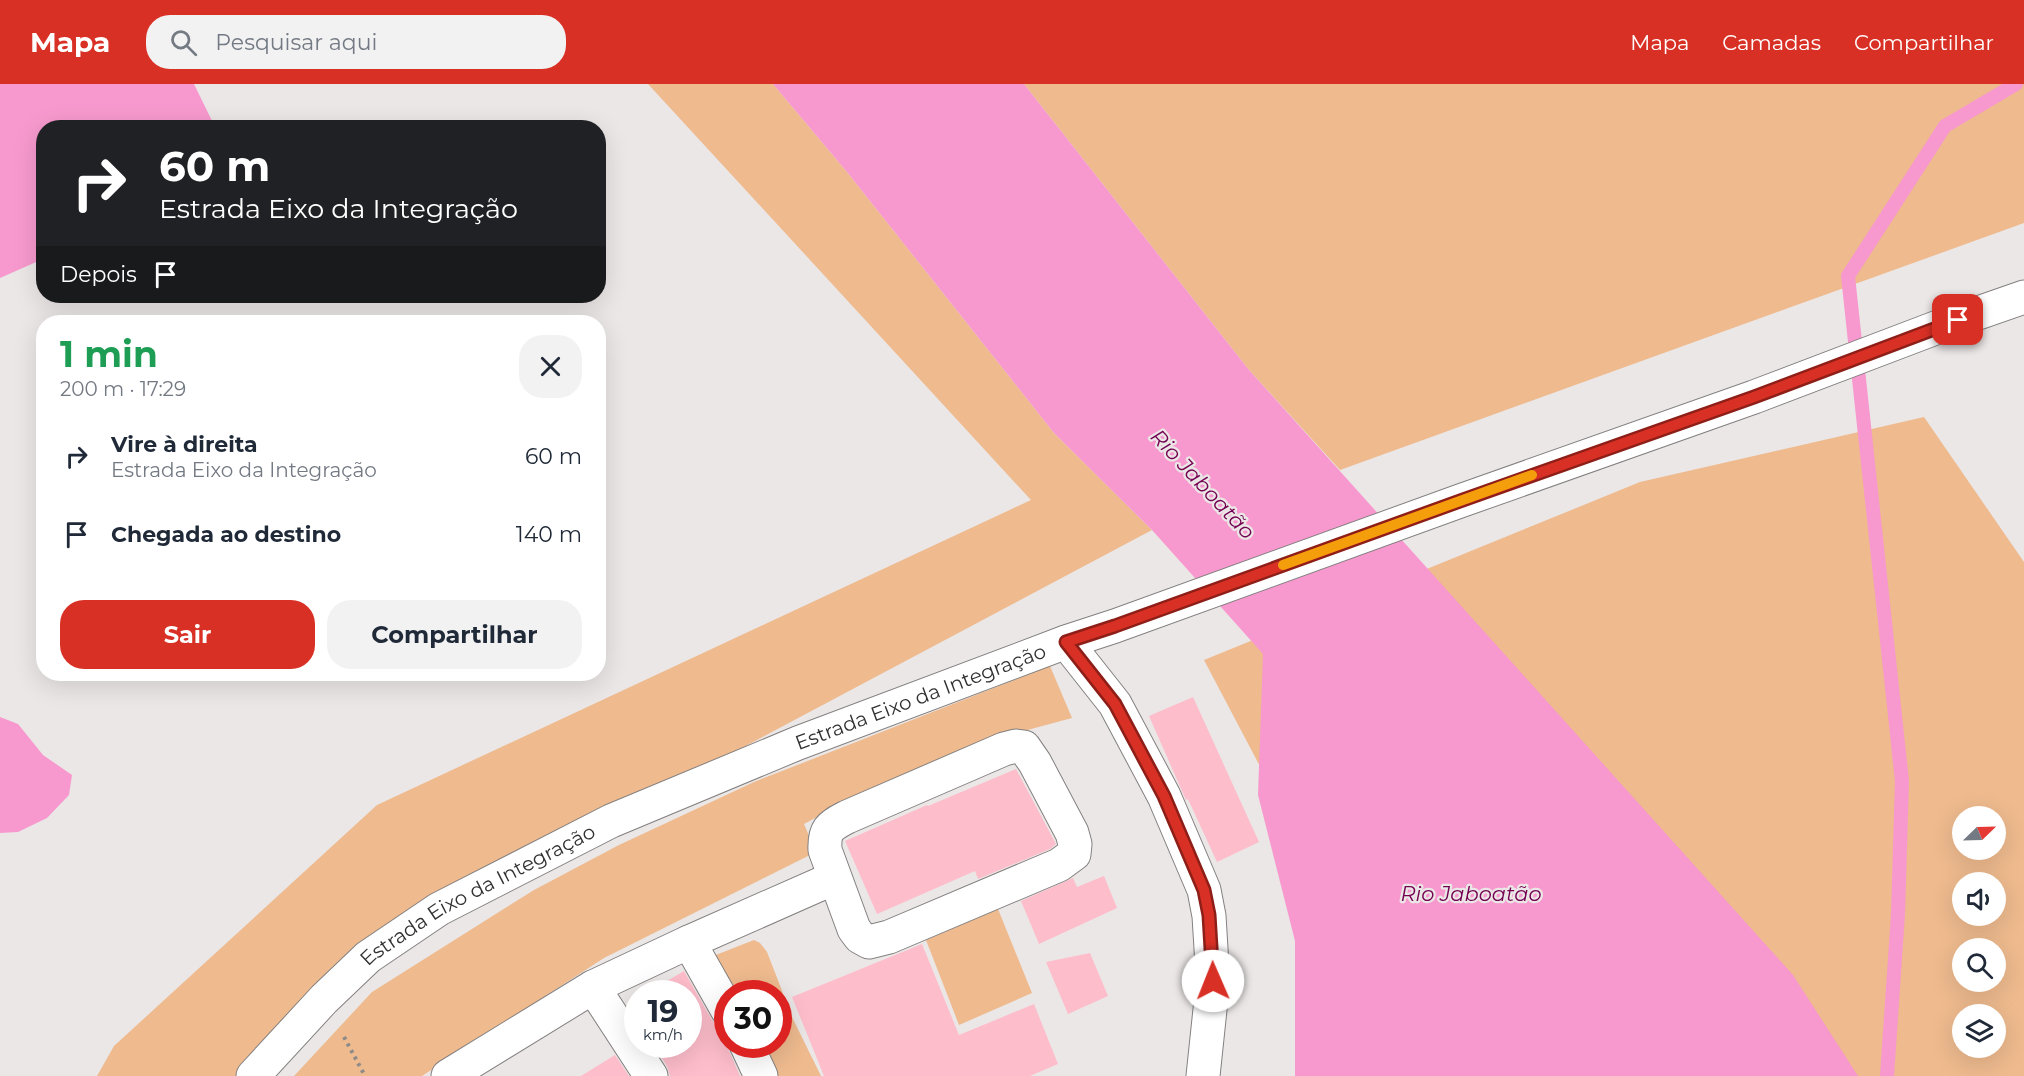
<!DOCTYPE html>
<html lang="pt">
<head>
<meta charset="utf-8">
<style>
	:root { --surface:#fff; --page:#f2f2f3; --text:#1f2937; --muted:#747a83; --accent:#d93025 }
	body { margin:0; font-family:Montserrat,sans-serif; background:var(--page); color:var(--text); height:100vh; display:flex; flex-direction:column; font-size:22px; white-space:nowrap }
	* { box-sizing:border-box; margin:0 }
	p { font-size:20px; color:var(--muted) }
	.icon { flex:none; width:33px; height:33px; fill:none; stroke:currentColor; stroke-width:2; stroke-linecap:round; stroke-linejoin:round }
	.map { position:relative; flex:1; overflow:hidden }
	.sheet { position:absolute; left:36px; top:231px; width:570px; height:366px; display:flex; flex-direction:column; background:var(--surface); border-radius:24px; box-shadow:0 6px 24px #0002 }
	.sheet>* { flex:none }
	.hud { position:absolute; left:36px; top:36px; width:570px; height:183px; border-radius:24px; box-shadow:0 6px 24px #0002; background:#202124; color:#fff; overflow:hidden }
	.needle { width:39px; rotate:67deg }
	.controls { position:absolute; left:1952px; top:722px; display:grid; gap:12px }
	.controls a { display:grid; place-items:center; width:54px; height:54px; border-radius:50%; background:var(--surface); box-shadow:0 6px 24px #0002; font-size:30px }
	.speed { position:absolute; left:624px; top:896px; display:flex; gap:12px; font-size:30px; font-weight:700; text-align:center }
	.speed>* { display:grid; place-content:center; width:78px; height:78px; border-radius:50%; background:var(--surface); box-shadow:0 6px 24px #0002; line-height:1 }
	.speed small { font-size:15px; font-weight:400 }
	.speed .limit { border:9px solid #d22; background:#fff; color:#111 }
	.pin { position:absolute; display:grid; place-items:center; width:51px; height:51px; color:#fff; margin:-26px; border-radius:12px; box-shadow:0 3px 9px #0006 }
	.me { position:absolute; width:66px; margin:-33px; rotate:359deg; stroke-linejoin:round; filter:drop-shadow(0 0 4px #0008) }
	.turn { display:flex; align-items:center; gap:21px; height:126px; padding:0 24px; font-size:27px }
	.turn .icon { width:78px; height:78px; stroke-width:2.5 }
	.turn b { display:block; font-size:42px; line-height:51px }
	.then { display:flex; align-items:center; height:57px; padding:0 24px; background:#0003; gap:12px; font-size:22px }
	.round { display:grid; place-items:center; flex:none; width:63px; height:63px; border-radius:24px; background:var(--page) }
	.head { display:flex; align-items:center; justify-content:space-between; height:102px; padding:0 24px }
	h1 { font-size:36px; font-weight:700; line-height:45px; color:#1e9e55 }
	.action { display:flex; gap:12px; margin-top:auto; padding:12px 24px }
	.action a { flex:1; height:69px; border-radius:24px; background:var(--accent); color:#fff; font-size:24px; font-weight:700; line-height:69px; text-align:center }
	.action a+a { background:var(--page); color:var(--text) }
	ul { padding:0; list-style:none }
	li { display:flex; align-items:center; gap:18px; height:78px; padding:0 24px }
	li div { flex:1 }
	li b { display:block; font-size:22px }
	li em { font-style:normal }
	header { display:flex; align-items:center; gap:36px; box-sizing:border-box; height:84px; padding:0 30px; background:var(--accent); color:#fff }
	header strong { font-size:28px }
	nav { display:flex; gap:33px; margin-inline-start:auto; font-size:21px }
	.search { width:420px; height:54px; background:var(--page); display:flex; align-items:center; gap:15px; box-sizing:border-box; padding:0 21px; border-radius:24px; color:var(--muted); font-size:22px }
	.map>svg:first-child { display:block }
	.green { fill:#eeba8e; fill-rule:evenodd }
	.water { fill:#f799ce }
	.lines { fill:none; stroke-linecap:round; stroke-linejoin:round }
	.stream { stroke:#f799ce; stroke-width:14 }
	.building { fill:#febdcb }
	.minor-casing { stroke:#848080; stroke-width:35 }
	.major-casing { stroke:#848080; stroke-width:35 }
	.path { stroke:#8d8a89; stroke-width:4; stroke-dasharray:3 4.5; stroke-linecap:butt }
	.minor { stroke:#fff; stroke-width:33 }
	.major { stroke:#fff; stroke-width:33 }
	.route-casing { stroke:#8d1f18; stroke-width:15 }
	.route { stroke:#d93025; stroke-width:10 }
	.slow { stroke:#f59e0b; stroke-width:10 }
	.labels { text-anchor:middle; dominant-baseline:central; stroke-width:4.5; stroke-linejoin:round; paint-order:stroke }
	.street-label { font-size:20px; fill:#323030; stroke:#ebe7e6 }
	.water-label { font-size:21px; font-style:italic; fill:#740052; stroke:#ebe7e6 }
</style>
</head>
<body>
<header>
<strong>Mapa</strong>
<div class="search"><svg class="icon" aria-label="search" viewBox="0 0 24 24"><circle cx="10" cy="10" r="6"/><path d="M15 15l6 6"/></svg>Pesquisar aqui</div>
<nav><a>Mapa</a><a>Camadas</a><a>Compartilhar</a></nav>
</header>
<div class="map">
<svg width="2024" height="992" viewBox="0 0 2024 992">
	<rect width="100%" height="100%" fill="#ebe7e6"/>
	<g class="green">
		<path d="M 648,0 L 773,0 L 847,88 L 1054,349 L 1152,446 L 439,825 L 253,992 L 97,992 L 114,962 L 377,721 L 1031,416 Z"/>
		<path d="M 1024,0 L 2024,0 L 2024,139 L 1340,386 L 1249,286 Z"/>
		<path d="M 1924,333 L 2024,478 L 2024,992 L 1423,992 L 1204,576 L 1640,398 ZM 1962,732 L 1995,732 L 1995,765 L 1962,765 ZM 1962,798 L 1995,798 L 1995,831 L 1962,831 ZM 1962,864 L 1995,864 L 1995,897 L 1962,897 ZM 1962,930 L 1995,930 L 1995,963 L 1962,963 Z"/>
		<path d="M 1050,582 L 1072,634 L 1020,648 L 867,706 L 804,740 L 816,768 L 604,874 L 422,992 L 294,992 L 372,908 L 534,806 L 619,761 L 754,698 Z"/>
		<path d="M 998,825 L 1032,909 L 959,941 L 926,856 Z"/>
		<path d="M 754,856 L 760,859 L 767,868 L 793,935 L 821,992 L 766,992 L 750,960 L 778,960 L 778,909 L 728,909 L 703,876 Z"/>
	</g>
	<g class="water">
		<path d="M 0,0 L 194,0 L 215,43 L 44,44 L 43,175 L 0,194 Z"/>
		<path d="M 773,0 L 1024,0 L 1249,286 L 1793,891 L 1858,992 L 1295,992 L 1295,857 L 1258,711 L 1263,570 L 1152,446 L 1054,349 L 847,88 Z"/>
		<path d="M 0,633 L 18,640 L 43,671 L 72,691 L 69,711 L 47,734 L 18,748 L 0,749 Z"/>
	</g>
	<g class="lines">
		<path class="stream" d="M 1887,992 L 1898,830 L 1902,697 L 1848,192 L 1945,42 L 2016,0"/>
	</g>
	<g class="building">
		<path d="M 1193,613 L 1259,758 L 1217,778 L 1188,715 L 1186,716 L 1149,632 Z"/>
		<path d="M 1016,685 L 1056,760 L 1050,765 L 978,795 L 975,787 L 877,830 L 845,757 L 927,721 L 928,722 Z"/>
		<path d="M 1104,792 L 1117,824 L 1039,860 L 1021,817 L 1073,794 L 1077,803 Z"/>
		<path d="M 922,860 L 959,951 L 1034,920 L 1058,980 L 1030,992 L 824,992 L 792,913 Z"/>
		<path d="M 1090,869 L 1108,912 L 1068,930 L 1046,878 Z"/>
		<path d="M 684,887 L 712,936 L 718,943 L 728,947 L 729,967 L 740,992 L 670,992 L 667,982 L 653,960 L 688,960 L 688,909 L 647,909 Z"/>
		<path d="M 638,914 L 638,937 L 627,920 Z"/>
		<path d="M 615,971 L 629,992 L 581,992 Z"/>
	</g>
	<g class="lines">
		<defs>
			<g id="minor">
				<path d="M 1066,558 L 1115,620 L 1164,712 L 1204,806 L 1209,832 L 1213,897 L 1203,992"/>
				<path d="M 1016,662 L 1024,663 L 1035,679 L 1072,749 L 1075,760 L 1074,770 L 1059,781 L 889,853 L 869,858 L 860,853 L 854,845 L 825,766 C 824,746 829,742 847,733 L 1004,665 Z"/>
				<path d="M 689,858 L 728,927"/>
				<path d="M 593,903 L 651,992"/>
				<path d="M 746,960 L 761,992"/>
				<path d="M 448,992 L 593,903 L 689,858 L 834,794"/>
			</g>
			<g id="major">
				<path id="s1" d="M 253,992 L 324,915 L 368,873 L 439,825 L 611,737 L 798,659 L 1066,558 L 1115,542 L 1460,417 L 1754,313 L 1938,243 L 2024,213"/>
			</g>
		</defs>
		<use href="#minor" class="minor-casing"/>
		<use href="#major" class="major-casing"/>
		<g class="path">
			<path d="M 782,942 L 794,935"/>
			<path d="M 344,953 L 365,992"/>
		</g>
		<use href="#minor" class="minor"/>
		<use href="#major" class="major"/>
	</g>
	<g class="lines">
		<defs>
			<path id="route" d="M 1213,897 L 1209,831 L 1204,806 L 1164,712 L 1115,620 L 1066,558 L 1115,542 L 1460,417 L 1754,313 L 1958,236"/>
		</defs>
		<use href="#route" class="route-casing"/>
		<use href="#route" class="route"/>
		<path class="slow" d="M 1283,481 L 1532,391"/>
	</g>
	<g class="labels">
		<g class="street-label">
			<text stroke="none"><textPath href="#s1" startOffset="778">Estrada Eixo da Integração</textPath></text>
			<text stroke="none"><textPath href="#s1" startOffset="292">Estrada Eixo da Integração</textPath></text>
		</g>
		<g class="water-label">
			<text transform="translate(1203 400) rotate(47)">Rio Jaboatão</text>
			<text x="1471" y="809">Rio Jaboatão</text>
		</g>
	</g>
</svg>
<div class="controls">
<a><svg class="needle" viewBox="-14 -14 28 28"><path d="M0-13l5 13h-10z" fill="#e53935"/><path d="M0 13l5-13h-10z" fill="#747a83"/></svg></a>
<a><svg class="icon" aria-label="sound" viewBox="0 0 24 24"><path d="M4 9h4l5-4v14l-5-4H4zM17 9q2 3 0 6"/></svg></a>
<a><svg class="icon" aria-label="search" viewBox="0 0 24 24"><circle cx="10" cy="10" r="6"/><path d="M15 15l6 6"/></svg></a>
<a><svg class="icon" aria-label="layers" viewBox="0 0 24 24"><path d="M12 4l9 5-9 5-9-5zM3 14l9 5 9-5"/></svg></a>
</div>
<div class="speed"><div>19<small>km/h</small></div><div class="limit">30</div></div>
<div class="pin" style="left:1958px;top:236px;background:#d93025"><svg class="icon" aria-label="arrive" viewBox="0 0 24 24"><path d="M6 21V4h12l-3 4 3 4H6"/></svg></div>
<svg class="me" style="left:1213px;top:897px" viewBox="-20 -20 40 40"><circle r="19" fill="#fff"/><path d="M0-13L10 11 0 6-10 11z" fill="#d93025"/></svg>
<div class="hud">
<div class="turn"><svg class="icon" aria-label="right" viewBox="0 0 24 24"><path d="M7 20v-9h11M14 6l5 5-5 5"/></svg><div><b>60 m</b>Estrada Eixo da Integração</div></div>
<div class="then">Depois<svg class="icon" aria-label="arrive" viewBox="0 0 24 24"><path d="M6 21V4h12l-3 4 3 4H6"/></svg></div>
</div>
<section class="sheet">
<div class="head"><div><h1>1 min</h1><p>200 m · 17:29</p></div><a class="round"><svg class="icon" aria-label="close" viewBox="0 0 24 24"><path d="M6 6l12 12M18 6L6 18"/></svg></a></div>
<ul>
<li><svg class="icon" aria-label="right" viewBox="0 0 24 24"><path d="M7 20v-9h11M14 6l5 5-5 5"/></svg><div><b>Vire à direita</b><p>Estrada Eixo da Integração</p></div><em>60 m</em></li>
<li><svg class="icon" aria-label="arrive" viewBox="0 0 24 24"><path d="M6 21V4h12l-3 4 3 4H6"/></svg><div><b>Chegada ao destino</b></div><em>140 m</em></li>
</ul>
<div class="action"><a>Sair</a><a>Compartilhar</a></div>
</section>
</div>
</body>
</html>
